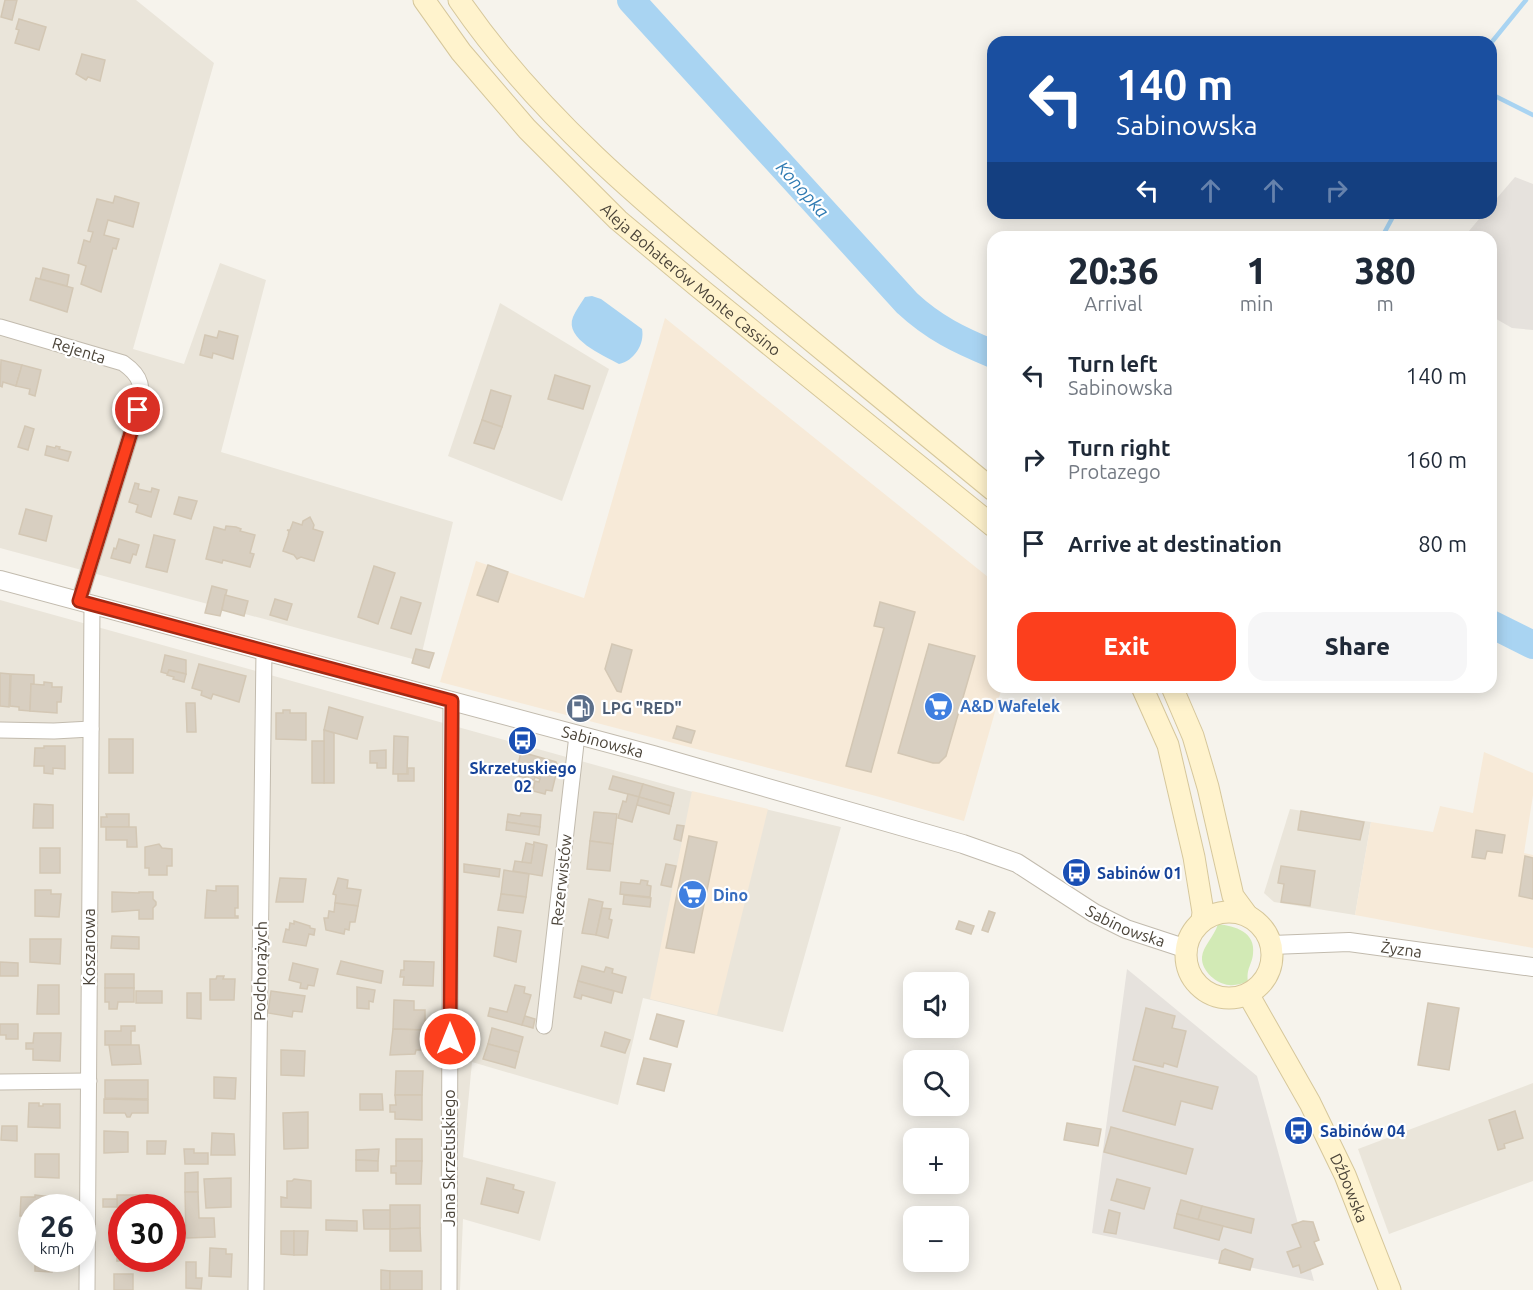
<!DOCTYPE html>
<html lang="en">
<head>
<meta charset="utf-8">
<style>
	:root { --surface:#fff; --page:#f6f6f7; --text:#1f2937; --muted:#747a83; --accent:#fc3f1d }
	body { margin:0; font-family:Ubuntu,sans-serif; background:var(--page); color:var(--text); height:100vh; display:flex; flex-direction:column; font-size:22px; white-space:nowrap }
	* { box-sizing:border-box; margin:0 }
	p { font-size:20px; color:var(--muted) }
	.icon { flex:none; width:33px; height:33px; fill:none; stroke:currentColor; stroke-width:2; stroke-linecap:round; stroke-linejoin:round }
	.map { position:relative; flex:1; overflow:hidden }
	.side { position:absolute; left:987px; top:231px; width:510px; height:462px; display:flex; flex-direction:column; background:var(--surface); border-radius:18px; box-shadow:0 3px 15px #0003 }
	.side>* { flex:none }
	.hud { position:absolute; left:987px; top:36px; width:510px; height:183px; border-radius:18px; box-shadow:0 3px 15px #0003; background:#1a4fa0; color:#fff; overflow:hidden }
	.buttons { position:absolute; left:903px; top:972px; display:grid; gap:12px }
	.buttons a { display:grid; place-items:center; width:66px; height:66px; border-radius:12px; background:var(--surface); box-shadow:0 3px 15px #0003; font-size:30px }
	.speed { position:absolute; left:18px; top:1194px; display:flex; gap:12px; font-size:30px; font-weight:700; text-align:center }
	.speed>* { display:grid; place-content:center; width:78px; height:78px; border-radius:50%; background:var(--surface); box-shadow:0 3px 15px #0003; line-height:1 }
	.speed small { font-size:15px; font-weight:400 }
	.speed .limit { border:9px solid #d22; background:#fff; color:#111 }
	.pin { position:absolute; display:grid; place-items:center; width:51px; height:51px; color:#fff; margin:-26px; border:3px solid #fff; border-radius:50%; box-shadow:0 2px 6px #0007 }
	.me { position:absolute; width:66px; margin:-33px; rotate:0deg; stroke-linejoin:round; filter:drop-shadow(0 0 4px #0008) }
	.turn { display:flex; align-items:center; gap:21px; height:126px; padding:0 30px; font-size:27px }
	.turn .icon { width:78px; height:78px; stroke-width:2.5 }
	.turn b { display:block; font-size:42px; line-height:51px }
	.lanes { display:flex; align-items:center; height:57px; padding:0 30px; background:#0003; justify-content:center; gap:30px; direction:ltr }
	.lanes .off { opacity:.35 }
	.eta { display:flex; justify-content:space-evenly; align-items:center; height:102px; text-align:center }
	.eta b { font-size:36px; font-weight:800; line-height:42px }
	.button { display:flex; gap:12px; margin-top:auto; padding:12px 30px }
	.button a { flex:1; height:69px; border-radius:18px; background:var(--accent); color:#fff; font-size:24px; font-weight:800; line-height:69px; text-align:center }
	.button a+a { background:var(--page); color:var(--text) }
	ul { padding:0; list-style:none }
	li { display:flex; align-items:center; gap:18px; height:84px; padding:0 30px }
	li div { flex:1 }
	li b { display:block; font-size:22px }
	li em { font-style:normal }
	.map>svg:first-child { display:block }
	.residential { fill:#eae5da; fill-rule:evenodd }
	.commercial { fill:#f7ead8 }
	.industrial { fill:#e6e2dd }
	.green { fill:#d2eab5 }
	.water { fill:#a9d4f2 }
	.lines { fill:none; stroke-linecap:round; stroke-linejoin:round }
	.stream { stroke:#a9d4f2; stroke-width:4.5 }
	.river { stroke:#a9d4f2; stroke-width:28 }
	.building { fill:#d8cfc1; stroke:#d3c7b4; stroke-width:1.5 }
	.minor-casing { stroke:#c2bbae; stroke-width:17 }
	.tertiary-casing { stroke:#c2bbae; stroke-width:20 }
	.secondary-casing { stroke:#d6c79b; stroke-width:23 }
	.minor { stroke:#fff; stroke-width:15 }
	.tertiary { stroke:#fff; stroke-width:18 }
	.secondary { stroke:#fff3cd; stroke-width:21 }
	.route-casing { stroke:#a42913; stroke-width:15 }
	.route { stroke:#fc3f1d; stroke-width:10 }
	.labels { text-anchor:middle; dominant-baseline:central; stroke-width:4.5; stroke-linejoin:round; paint-order:stroke }
	.street-label { font-size:16px; fill:#4b4439; stroke:#fff }
	.shop-label { font-size:16px; font-weight:bold; fill:#366cbe; stroke:#fff; text-anchor:start }
	.service-label { font-size:16px; font-weight:bold; fill:#4e5e75; stroke:#fff; text-anchor:start }
	.transit-label { font-size:16px; font-weight:bold; fill:#164399; stroke:#fff; text-anchor:start }
	.water-label { font-size:18px; font-style:italic; fill:#2e7ab2; stroke:#fff }
</style>
</head>
<body>
<div class="map">
<svg width="1533" height="1290" viewBox="0 0 1533 1290">
	<rect width="100%" height="100%" fill="#f6f3ec"/>
	<g class="residential">
		<path d="M 0,0 L 136,0 L 214,63 L 133,349 L 184,364 L 220,263 L 266,280 L 221,452 L 453,522 L 420,661 L 0,548 Z"/>
		<path d="M 500,303 L 609,369 L 562,501 L 448,456 Z"/>
		<path d="M 0,600 L 689,791 L 841,827 L 783,1032 L 643,998 L 618,1105 L 472,1062 L 463,1157 L 556,1182 L 540,1241 L 463,1219 L 460,1290 L 0,1290 ZM 32,1208 L 82,1208 L 82,1258 L 32,1258 ZM 122,1208 L 172,1208 L 172,1258 L 122,1258 Z"/>
		<path d="M 1290,809 L 1371,822 L 1355,915 L 1274,902 L 1264,893 Z"/>
		<path d="M 1533,1083 L 1533,1181 L 1389,1234 L 1358,1149 Z"/>
	</g>
	<g class="commercial">
		<path d="M 665,318 L 993,581 L 993,687 L 1002,687 L 964,821 L 876,796 L 440,682 L 476,561 L 584,598 Z"/>
		<path d="M 1484,752 L 1533,773 L 1533,795 L 1524,853 L 1533,855 L 1533,948 L 1355,915 L 1371,822 L 1433,832 L 1440,806 L 1473,813 Z"/>
		<path d="M 692,791 L 768,809 L 717,1015 L 650,999 Z"/>
	</g>
	<g class="industrial">
		<path d="M 1515,177 L 1533,184 L 1533,330 L 1512,328 L 1491,316 L 1491,237 L 1464,237 L 1484,213 L 1491,213 L 1491,205 Z"/>
		<path d="M 1127,969 L 1257,1076 L 1314,1281 L 1092,1233 Z"/>
	</g>
	<path class="green" d="M 1218,924 C 1235,926 1256,932 1253,954 C 1252,965 1246,968 1248,982 C 1242,983 1236,986 1229,985 C 1217,984 1201,971 1202,957 C 1203,946 1214,937 1218,924 Z"/>
	<path class="water" d="M 592,296 L 601,299 L 642,329 C 645,344 634,361 619,364 C 603,355 564,339 573,317 C 576,310 581,303 585,297 Z"/>
	<g class="lines">
		<g class="stream">
			<path d="M 1491,43 L 1526,0"/>
			<path d="M 1491,94 L 1533,115"/>
			<path d="M 1382,237 L 1395,213"/>
		</g>
		<g class="river">
			<path d="M 631,0 L 907,303 C 934,328 959,340 993,354"/>
			<path d="M 1491,624 L 1533,645"/>
		</g>
	</g>
	<g class="building">
		<path d="M 5,0 L 17,0 L 12,20 L 1,17 Z"/>
		<path d="M 19,19 L 46,27 L 39,50 L 15,43 L 19,30 L 16,29 Z"/>
		<path d="M 82,54 L 105,60 L 100,81 L 88,77 L 86,80 L 76,74 Z"/>
		<path d="M 115,196 L 139,203 L 133,227 L 108,220 L 104,235 L 119,239 L 116,249 L 113,248 L 101,292 L 81,284 L 86,266 L 78,263 L 84,240 L 90,242 L 93,232 L 88,231 L 97,199 L 113,203 Z"/>
		<path d="M 43,268 L 69,275 L 67,286 L 40,279 Z"/>
		<path d="M 36,278 L 73,288 L 67,312 L 30,300 Z"/>
		<path d="M 219,331 L 238,336 L 233,359 L 213,353 L 212,358 L 200,355 L 205,335 L 217,338 Z"/>
		<path d="M 1,360 L 22,365 L 16,386 L 3,382 L 2,387 L 0,386 Z"/>
		<path d="M 22,365 L 41,370 L 35,396 L 29,394 L 30,389 L 16,386 Z"/>
		<path d="M 555,375 L 590,386 L 583,409 L 548,399 Z"/>
		<path d="M 491,390 L 511,396 L 502,427 L 482,420 Z"/>
		<path d="M 482,420 L 502,427 L 494,449 L 474,443 Z"/>
		<path d="M 25,426 L 34,429 L 28,450 L 18,447 Z"/>
		<path d="M 47,446 L 55,448 L 56,446 L 60,447 L 59,449 L 71,452 L 68,461 L 45,455 Z"/>
		<path d="M 135,483 L 139,484 L 138,489 L 151,492 L 152,488 L 159,490 L 151,517 L 136,512 L 138,505 L 129,502 Z"/>
		<path d="M 179,497 L 197,501 L 191,519 L 174,514 Z"/>
		<path d="M 26,509 L 52,516 L 46,541 L 19,534 Z"/>
		<path d="M 310,517 L 314,525 L 313,529 L 323,532 L 314,561 L 301,557 L 297,559 L 294,555 L 283,551 L 288,536 L 289,531 L 287,530 L 290,530 L 293,522 L 302,525 L 303,521 Z"/>
		<path d="M 226,526 L 236,527 L 241,529 L 240,531 L 255,535 L 250,553 L 254,554 L 250,567 L 223,560 L 222,563 L 206,559 L 214,527 L 225,530 Z"/>
		<path d="M 154,535 L 175,540 L 167,572 L 146,567 Z"/>
		<path d="M 119,539 L 139,545 L 136,555 L 133,554 L 130,563 L 111,558 L 114,548 L 116,549 Z"/>
		<path d="M 488,565 L 508,572 L 498,602 L 477,595 Z"/>
		<path d="M 374,566 L 395,573 L 378,624 L 358,617 Z"/>
		<path d="M 212,586 L 227,590 L 220,616 L 205,613 Z"/>
		<path d="M 225,595 L 248,601 L 244,616 L 222,610 Z"/>
		<path d="M 401,597 L 421,603 L 411,634 L 391,628 Z"/>
		<path d="M 275,599 L 292,604 L 287,620 L 270,615 Z"/>
		<path d="M 880,602 L 915,612 L 871,772 L 846,766 L 884,628 L 874,626 Z"/>
		<path d="M 612,644 L 632,650 L 621,692 L 617,691 L 605,669 Z"/>
		<path d="M 929,644 L 975,656 L 946,756 L 939,763 L 933,763 L 898,753 Z"/>
		<path d="M 416,649 L 434,653 L 429,668 L 412,663 Z"/>
		<path d="M 165,655 L 186,660 L 186,674 L 169,670 L 168,674 L 161,672 Z"/>
		<path d="M 199,664 L 246,676 L 239,702 L 213,694 L 211,699 L 201,695 L 202,691 L 192,688 Z"/>
		<path d="M 169,670 L 186,674 L 184,682 L 173,679 L 174,677 L 167,675 Z"/>
		<path d="M 0,673 L 10,674 L 9,707 L 0,706 Z"/>
		<path d="M 11,674 L 34,675 L 34,684 L 31,684 L 30,711 L 19,710 L 19,707 L 10,706 Z"/>
		<path d="M 44,682 L 52,683 L 52,687 L 62,687 L 61,702 L 57,702 L 57,713 L 30,711 L 31,684 L 44,685 Z"/>
		<path d="M 186,703 L 195,703 L 196,732 L 187,732 Z"/>
		<path d="M 329,707 L 363,717 L 357,739 L 324,730 Z"/>
		<path d="M 283,710 L 290,710 L 290,713 L 306,713 L 306,740 L 276,739 L 276,713 L 283,713 Z"/>
		<path d="M 677,726 L 695,731 L 691,743 L 673,738 Z"/>
		<path d="M 324,730 L 334,733 L 334,783 L 324,783 Z"/>
		<path d="M 394,736 L 408,737 L 407,774 L 393,774 Z"/>
		<rect x="109" y="739" width="24" height="34"/>
		<rect x="312" y="741" width="12" height="42"/>
		<path d="M 44,746 L 65,746 L 65,769 L 53,768 L 53,774 L 44,773 L 44,766 L 34,766 L 35,748 L 44,748 Z"/>
		<path d="M 386,750 L 386,768 L 377,768 L 377,763 L 370,763 L 370,751 Z"/>
		<path d="M 521,752 L 556,762 L 558,766 L 552,791 L 546,790 L 545,794 L 533,791 L 535,781 L 539,782 L 542,771 L 518,765 Z"/>
		<path d="M 518,765 L 542,771 L 540,779 L 535,777 L 534,780 L 515,775 Z"/>
		<path d="M 408,768 L 414,768 L 414,781 L 398,781 L 398,774 L 408,774 Z"/>
		<path d="M 613,776 L 643,784 L 639,797 L 609,789 Z"/>
		<path d="M 643,784 L 674,793 L 671,806 L 639,797 Z"/>
		<path d="M 628,794 L 639,797 L 632,822 L 618,818 L 623,801 L 626,802 Z"/>
		<path d="M 639,797 L 671,806 L 669,814 L 637,805 Z"/>
		<path d="M 34,804 L 53,805 L 53,828 L 33,828 Z"/>
		<path d="M 1301,811 L 1364,822 L 1360,840 L 1298,830 Z"/>
		<path d="M 594,812 L 617,814 L 613,844 L 590,841 Z"/>
		<path d="M 521,813 L 541,815 L 540,827 L 507,822 L 508,814 L 520,816 Z"/>
		<path d="M 106,814 L 129,814 L 129,827 L 101,827 L 101,817 L 107,817 Z"/>
		<path d="M 507,822 L 540,827 L 539,835 L 506,830 Z"/>
		<path d="M 677,825 L 684,826 L 681,841 L 674,839 Z"/>
		<path d="M 106,827 L 136,827 L 137,847 L 127,847 L 127,840 L 106,840 Z"/>
		<path d="M 1476,830 L 1505,835 L 1502,853 L 1487,851 L 1485,859 L 1472,857 Z"/>
		<path d="M 689,836 L 717,842 L 694,953 L 666,948 Z"/>
		<path d="M 590,841 L 613,844 L 610,871 L 587,869 Z"/>
		<path d="M 534,842 L 547,845 L 542,876 L 513,871 L 515,861 L 531,863 Z"/>
		<path d="M 526,843 L 534,845 L 531,863 L 522,862 Z"/>
		<path d="M 159,844 L 162,848 L 172,849 L 172,866 L 167,866 L 167,875 L 149,875 L 149,868 L 145,868 L 145,847 Z"/>
		<rect x="40" y="848" width="20" height="25"/>
		<path d="M 1525,856 L 1533,858 L 1533,899 L 1519,896 Z"/>
		<path d="M 464,864 L 500,869 L 499,877 L 464,872 Z"/>
		<path d="M 666,864 L 676,866 L 671,887 L 661,885 Z"/>
		<path d="M 1281,866 L 1315,871 L 1310,906 L 1281,902 L 1284,884 L 1278,883 Z"/>
		<path d="M 504,870 L 529,874 L 526,897 L 501,894 Z"/>
		<path d="M 280,878 L 306,879 L 303,902 L 276,902 Z"/>
		<path d="M 338,878 L 348,880 L 347,888 L 361,890 L 358,906 L 335,903 L 336,895 L 333,894 Z"/>
		<path d="M 641,880 L 648,881 L 647,885 L 651,886 L 650,897 L 620,894 L 621,882 L 640,884 Z"/>
		<path d="M 216,886 L 238,886 L 238,908 L 235,908 L 235,916 L 238,916 L 238,918 L 205,918 L 207,890 L 216,891 Z"/>
		<path d="M 35,890 L 51,890 L 51,894 L 61,894 L 59,917 L 35,916 Z"/>
		<path d="M 112,892 L 139,893 L 139,892 L 153,892 L 153,899 L 156,902 L 156,905 L 153,908 L 153,919 L 139,919 L 139,910 L 112,912 Z"/>
		<path d="M 501,894 L 526,897 L 523,913 L 498,910 Z"/>
		<path d="M 624,895 L 651,898 L 650,907 L 623,904 Z"/>
		<path d="M 589,899 L 603,902 L 596,935 L 582,933 Z"/>
		<path d="M 335,903 L 358,906 L 355,922 L 350,922 L 349,930 L 345,929 L 344,934 L 326,930 L 324,918 L 328,918 L 329,911 L 334,912 Z"/>
		<path d="M 602,908 L 611,909 L 609,919 L 612,920 L 608,938 L 596,935 Z"/>
		<path d="M 989,911 L 995,913 L 988,932 L 982,930 Z"/>
		<path d="M 294,921 L 310,926 L 310,928 L 315,929 L 314,935 L 309,934 L 306,946 L 283,942 L 286,929 L 289,930 L 290,923 L 294,924 Z"/>
		<path d="M 959,921 L 974,926 L 971,934 L 956,929 Z"/>
		<path d="M 498,927 L 521,931 L 516,962 L 494,956 Z"/>
		<path d="M 112,936 L 139,937 L 139,949 L 111,948 Z"/>
		<path d="M 30,939 L 61,939 L 60,964 L 30,962 Z"/>
		<path d="M 341,961 L 383,971 L 381,983 L 337,974 Z"/>
		<path d="M 404,961 L 434,962 L 433,986 L 403,985 L 404,977 L 400,977 L 401,970 L 404,970 Z"/>
		<path d="M 0,962 L 18,963 L 18,976 L 0,976 Z"/>
		<path d="M 293,963 L 318,969 L 314,986 L 308,985 L 307,989 L 300,988 L 301,983 L 289,980 Z"/>
		<path d="M 582,966 L 604,972 L 606,967 L 613,969 L 612,973 L 626,977 L 622,993 L 578,981 Z"/>
		<rect x="105" y="974" width="29" height="14"/>
		<path d="M 217,976 L 224,976 L 223,979 L 235,979 L 234,1000 L 210,1000 L 210,979 L 216,979 Z"/>
		<path d="M 578,981 L 614,991 L 611,1003 L 582,995 L 581,999 L 574,997 Z"/>
		<path d="M 38,985 L 59,985 L 59,1014 L 37,1014 Z"/>
		<path d="M 515,985 L 525,987 L 524,993 L 531,995 L 522,1025 L 488,1016 L 490,1008 L 507,1012 Z"/>
		<path d="M 357,987 L 375,990 L 373,1002 L 369,1001 L 369,1009 L 357,1008 Z"/>
		<path d="M 105,988 L 134,988 L 134,1002 L 118,1002 L 117,1009 L 109,1009 L 109,1002 L 105,1002 Z"/>
		<rect x="136" y="991" width="26" height="12"/>
		<path d="M 271,991 L 305,996 L 302,1012 L 293,1011 L 292,1017 L 268,1013 Z"/>
		<path d="M 187,993 L 201,993 L 201,1019 L 187,1018 Z"/>
		<path d="M 394,1000 L 414,1001 L 414,1010 L 425,1010 L 425,1030 L 393,1029 Z"/>
		<path d="M 1428,1003 L 1459,1008 L 1449,1070 L 1418,1065 Z"/>
		<path d="M 1146,1008 L 1175,1016 L 1172,1028 L 1186,1031 L 1177,1067 L 1164,1063 L 1163,1067 L 1133,1060 Z"/>
		<path d="M 657,1014 L 684,1021 L 677,1047 L 650,1039 Z"/>
		<path d="M 525,1016 L 535,1019 L 533,1028 L 522,1025 Z"/>
		<path d="M 0,1024 L 18,1024 L 18,1039 L 6,1039 L 6,1035 L 0,1035 Z"/>
		<path d="M 121,1026 L 135,1026 L 135,1031 L 131,1031 L 131,1045 L 105,1045 L 105,1031 L 121,1031 Z"/>
		<path d="M 492,1028 L 523,1037 L 519,1052 L 488,1044 Z"/>
		<path d="M 393,1029 L 425,1030 L 424,1045 L 422,1045 L 422,1050 L 416,1050 L 415,1054 L 390,1055 Z"/>
		<path d="M 605,1032 L 630,1040 L 625,1053 L 601,1046 Z"/>
		<path d="M 34,1033 L 61,1033 L 60,1061 L 33,1060 L 33,1049 L 26,1049 L 26,1043 L 33,1043 Z"/>
		<path d="M 488,1044 L 519,1052 L 515,1068 L 483,1059 Z"/>
		<path d="M 109,1045 L 139,1045 L 141,1064 L 112,1065 Z"/>
		<path d="M 281,1050 L 305,1051 L 304,1076 L 281,1075 Z"/>
		<path d="M 644,1058 L 671,1064 L 664,1091 L 637,1084 Z"/>
		<path d="M 1135,1066 L 1218,1087 L 1212,1109 L 1181,1101 L 1175,1125 L 1123,1111 Z"/>
		<path d="M 396,1071 L 423,1071 L 422,1095 L 395,1095 Z"/>
		<path d="M 214,1077 L 236,1078 L 235,1099 L 214,1098 Z"/>
		<path d="M 105,1080 L 148,1080 L 148,1099 L 105,1098 Z"/>
		<path d="M 360,1094 L 382,1094 L 383,1110 L 360,1110 Z"/>
		<path d="M 395,1095 L 422,1095 L 422,1120 L 395,1119 L 395,1112 L 390,1112 L 390,1105 L 396,1105 Z"/>
		<path d="M 104,1099 L 148,1100 L 148,1113 L 132,1113 L 130,1117 L 127,1117 L 125,1113 L 104,1113 Z"/>
		<path d="M 29,1103 L 39,1103 L 39,1106 L 43,1106 L 43,1104 L 60,1104 L 60,1128 L 28,1127 Z"/>
		<path d="M 1515,1111 L 1523,1138 L 1504,1144 L 1505,1148 L 1498,1150 L 1489,1120 Z"/>
		<path d="M 308,1112 L 308,1148 L 284,1149 L 283,1113 Z"/>
		<path d="M 1067,1123 L 1101,1129 L 1098,1146 L 1064,1140 Z"/>
		<path d="M 2,1126 L 17,1126 L 17,1141 L 1,1140 Z"/>
		<path d="M 1111,1127 L 1193,1149 L 1186,1174 L 1104,1152 Z"/>
		<path d="M 104,1131 L 128,1132 L 128,1152 L 104,1153 Z"/>
		<path d="M 212,1133 L 234,1134 L 235,1155 L 211,1155 Z"/>
		<rect x="396" y="1139" width="26" height="22"/>
		<path d="M 147,1141 L 166,1141 L 165,1154 L 147,1154 Z"/>
		<path d="M 184,1149 L 194,1149 L 194,1153 L 208,1153 L 208,1164 L 185,1164 Z"/>
		<path d="M 379,1149 L 378,1161 L 356,1160 L 356,1150 Z"/>
		<path d="M 35,1154 L 59,1154 L 59,1178 L 35,1177 Z"/>
		<path d="M 356,1160 L 378,1161 L 378,1171 L 356,1171 Z"/>
		<path d="M 396,1161 L 422,1161 L 421,1184 L 396,1184 L 396,1173 L 391,1173 L 391,1166 L 396,1166 Z"/>
		<path d="M 198,1172 L 198,1192 L 185,1192 L 185,1173 Z"/>
		<path d="M 231,1178 L 231,1207 L 206,1208 L 204,1179 Z"/>
		<path d="M 487,1178 L 514,1185 L 513,1189 L 524,1192 L 518,1213 L 481,1204 Z"/>
		<path d="M 294,1179 L 311,1181 L 311,1208 L 281,1207 L 281,1197 L 287,1198 L 287,1181 L 292,1181 Z"/>
		<path d="M 1117,1179 L 1150,1188 L 1144,1209 L 1111,1200 Z"/>
		<path d="M 185,1192 L 198,1192 L 199,1218 L 214,1218 L 215,1237 L 186,1238 Z"/>
		<path d="M 35,1195 L 51,1197 L 51,1206 L 48,1206 L 48,1208 L 32,1208 L 32,1224 L 29,1224 L 29,1216 L 20,1216 L 21,1197 L 35,1197 Z"/>
		<path d="M 117,1195 L 143,1195 L 142,1208 L 117,1207 Z"/>
		<rect x="103" y="1199" width="14" height="8"/>
		<path d="M 1181,1200 L 1202,1206 L 1198,1220 L 1177,1214 Z"/>
		<path d="M 390,1205 L 420,1205 L 420,1228 L 390,1229 Z"/>
		<path d="M 1202,1206 L 1254,1219 L 1251,1233 L 1198,1220 Z"/>
		<path d="M 363,1210 L 390,1210 L 390,1229 L 364,1229 Z"/>
		<path d="M 1109,1210 L 1120,1213 L 1116,1234 L 1104,1232 Z"/>
		<path d="M 1177,1214 L 1223,1226 L 1219,1240 L 1174,1228 Z"/>
		<path d="M 326,1220 L 357,1221 L 357,1231 L 326,1230 Z"/>
		<path d="M 1303,1221 L 1313,1222 L 1319,1240 L 1314,1242 L 1323,1264 L 1301,1273 L 1299,1265 L 1293,1267 L 1287,1252 L 1301,1247 L 1292,1225 Z"/>
		<path d="M 114,1223 L 122,1223 L 122,1258 L 140,1258 L 140,1261 L 117,1261 L 117,1246 L 114,1246 Z"/>
		<path d="M 420,1228 L 421,1251 L 390,1251 L 390,1229 Z"/>
		<path d="M 281,1231 L 294,1231 L 294,1255 L 281,1254 Z"/>
		<path d="M 294,1231 L 308,1231 L 307,1255 L 294,1255 Z"/>
		<path d="M 210,1248 L 226,1249 L 226,1254 L 232,1254 L 231,1277 L 209,1276 Z"/>
		<path d="M 1225,1249 L 1253,1259 L 1250,1270 L 1219,1263 L 1222,1251 Z"/>
		<path d="M 35,1258 L 53,1258 L 52,1272 L 35,1271 Z"/>
		<path d="M 186,1262 L 196,1262 L 196,1278 L 202,1278 L 201,1289 L 186,1288 Z"/>
		<path d="M 381,1270 L 390,1271 L 390,1290 L 381,1290 Z"/>
		<rect x="390" y="1271" width="32" height="19"/>
		<rect x="114" y="1274" width="19" height="16"/>
	</g>
	<g class="lines">
		<defs>
			<g id="minor">
				<path d="M 0,327 L 123,363 C 143,377 143,387 138,410 L 79,601"/>
				<path d="M 0,730 L 54,731 L 91,729"/>
				<path d="M 544,1026 L 577,735"/>
				<path d="M 0,1082 L 89,1081"/>
				<path d="M 87,1290 L 92,605"/>
				<path d="M 256,1290 L 264,651"/>
				<path d="M 449,1290 L 451,701"/>
			</g>
			<g id="tertiary">
				<path id="s1" d="M 0,580 L 653,755 L 963,844 L 1017,863 L 1094,913 L 1126,929 L 1187,949"/>
				<path id="s2" d="M 1272,945 L 1349,942 L 1533,967"/>
			</g>
			<g id="secondary">
				<path id="s3" d="M 424,0 L 461,52 L 527,129 L 618,220 L 697,286 L 993,526"/>
				<path d="M 459,0 C 537,114 645,204 751,291 C 832,357 912,424 993,490"/>
				<path d="M 1142,687 L 1168,745 L 1194,857 L 1203,912 L 1202,921"/>
				<path d="M 1172,687 L 1193,736 L 1208,787 L 1233,896 L 1247,915"/>
				<circle cx="1229" cy="955" r="43"/>
				<path id="s4" d="M 1248,994 L 1310,1103 L 1345,1175 L 1390,1290"/>
			</g>
		</defs>
		<use href="#minor" class="minor-casing"/>
		<use href="#tertiary" class="tertiary-casing"/>
		<use href="#secondary" class="secondary-casing"/>
		<use href="#minor" class="minor"/>
		<use href="#tertiary" class="tertiary"/>
		<use href="#secondary" class="secondary"/>
	</g>
	<g class="lines">
		<defs>
			<path id="route" d="M 138,410 L 79,601 L 452,701 L 450,1039"/>
		</defs>
		<use href="#route" class="route-casing"/>
		<use href="#route" class="route"/>
	</g>
	<defs>
		<symbol id="supermarket-disc" viewBox="-11 -11 22 22"><circle r="9.5" fill="#3f7fe0" stroke="#fff"/><path d="M-6-5.5h2.5l.6 2H6L4.5 2H-2.5L-4.4-4H-6ZM-1.5 3.2a1.3 1.3 0 1 0 .1 0ZM3 3.2a1.3 1.3 0 1 0 .1 0Z" fill="#fff"/></symbol>
		<symbol id="fuel-disc" viewBox="-11 -11 22 22"><circle r="9.5" fill="#5c6f8a" stroke="#fff"/><path d="M-5.5-6h7V0h2V4h1.3V-2.5L3-4.5l.8-.8L6-3V5H2.5V1h-1V6h-7ZM-4.2-4.7v3.2H.2V-4.7Z" fill="#fff"/></symbol>
		<symbol id="bus-disc" viewBox="-11 -11 22 22"><circle r="9.5" fill="#1a4fb4" stroke="#fff"/><path d="M-5-6H5V4H4V6H2V4H-2V6H-4V4H-5ZM-3.5-4V0h7V-4ZM-3.5 1.2v1.5H-2V1.2ZM2 1.2v1.5H3.5V1.2Z" fill="#fff"/></symbol>
	</defs>
	<g fill-rule="evenodd">
		<use href="#supermarket-disc" x="922" y="690" width="33" height="33"/>
		<use href="#fuel-disc" x="564" y="692" width="33" height="33"/>
		<use href="#bus-disc" x="506" y="724" width="33" height="33"/>
		<use href="#bus-disc" x="1060" y="856" width="33" height="33"/>
		<use href="#supermarket-disc" x="676" y="878" width="33" height="33"/>
		<use href="#bus-disc" x="1282" y="1114" width="33" height="33"/>
	</g>
	<g class="labels">
		<g class="street-label">
			<text stroke="none"><textPath href="#s3" startOffset="388">Aleja Bohaterów Monte Cassino</textPath></text>
			<text transform="translate(79 350) rotate(17)">Rejenta</text>
			<text stroke="none"><textPath href="#s1" startOffset="624">Sabinowska</textPath></text>
			<text transform="translate(561 880) rotate(-84)">Rezerwistów</text>
			<text stroke="none"><textPath href="#s1" startOffset="1182">Sabinowska</textPath></text>
			<text transform="translate(89 947) rotate(-90)">Koszarowa</text>
			<text stroke="none"><textPath href="#s2" startOffset="130">Żyzna</textPath></text>
			<text transform="translate(260 971) rotate(-89)">Podchorążych</text>
			<text transform="translate(449 1158) rotate(-90)">Jana Skrzetuskiego</text>
			<text stroke="none"><textPath href="#s4" startOffset="219">Dźbowska</textPath></text>
		</g>
		<g class="shop-label">
			<text x="960" y="706">A&amp;D Wafelek</text>
			<text x="713" y="895">Dino</text>
		</g>
		<g class="service-label">
			<text x="602" y="708">LPG "RED"</text>
		</g>
		<g class="transit-label">
			<text x="523" y="768" text-anchor="middle">Skrzetuskiego<tspan x="523" dy="18">02</tspan></text>
			<text x="1097" y="873">Sabinów 01</text>
			<text x="1320" y="1131">Sabinów 04</text>
		</g>
		<g class="water-label">
			<text transform="translate(803 189) rotate(48)">Konopka</text>
		</g>
	</g>
</svg>
<div class="buttons">
<a><svg class="icon" aria-label="sound" viewBox="0 0 24 24"><path d="M4 9h4l5-4v14l-5-4H4zM17 9q2 3 0 6"/></svg></a>
<a><svg class="icon" aria-label="search" viewBox="0 0 24 24"><circle cx="10" cy="10" r="6"/><path d="M15 15l6 6"/></svg></a>
<a>+</a>
<a>−</a>
</div>
<div class="speed"><div>26<small>km/h</small></div><div class="limit">30</div></div>
<div class="pin" style="left:138px;top:410px;background:#d93025"><svg class="icon" aria-label="arrive" viewBox="0 0 24 24"><path d="M6 21V4h12l-3 4 3 4H6"/></svg></div>
<svg class="me" style="left:450px;top:1039px" viewBox="-20 -20 40 40"><circle r="17" fill="#fc3f1d" stroke="#fff" stroke-width="3"/><path d="M0-11L8 9 0 5-8 9z" fill="#fff"/></svg>
<div class="hud">
<div class="turn"><svg class="icon" aria-label="left" viewBox="0 0 24 24"><path d="M17 20v-9H6M10 6l-5 5 5 5"/></svg><div><b>140 m</b>Sabinowska</div></div>
<div class="lanes"><svg class="icon" aria-label="left" viewBox="0 0 24 24"><path d="M17 20v-9H6M10 6l-5 5 5 5"/></svg><svg class="icon off" aria-label="ahead" viewBox="0 0 24 24"><path d="M12 20V5M6 11l6-6 6 6"/></svg><svg class="icon off" aria-label="ahead" viewBox="0 0 24 24"><path d="M12 20V5M6 11l6-6 6 6"/></svg><svg class="icon off" aria-label="right" viewBox="0 0 24 24"><path d="M7 20v-9h11M14 6l5 5-5 5"/></svg></div>
</div>
<section class="side">
<div class="eta">
<div><b>20:36</b><p>Arrival</p></div>
<div><b>1</b><p>min</p></div>
<div><b>380</b><p>m</p></div>
</div>
<ul>
<li><svg class="icon" aria-label="left" viewBox="0 0 24 24"><path d="M17 20v-9H6M10 6l-5 5 5 5"/></svg><div><b>Turn left</b><p>Sabinowska</p></div><em>140 m</em></li>
<li><svg class="icon" aria-label="right" viewBox="0 0 24 24"><path d="M7 20v-9h11M14 6l5 5-5 5"/></svg><div><b>Turn right</b><p>Protazego</p></div><em>160 m</em></li>
<li><svg class="icon" aria-label="arrive" viewBox="0 0 24 24"><path d="M6 21V4h12l-3 4 3 4H6"/></svg><div><b>Arrive at destination</b></div><em>80 m</em></li>
</ul>
<div class="button"><a>Exit</a><a>Share</a></div>
</section>
</div>
</body>
</html>
